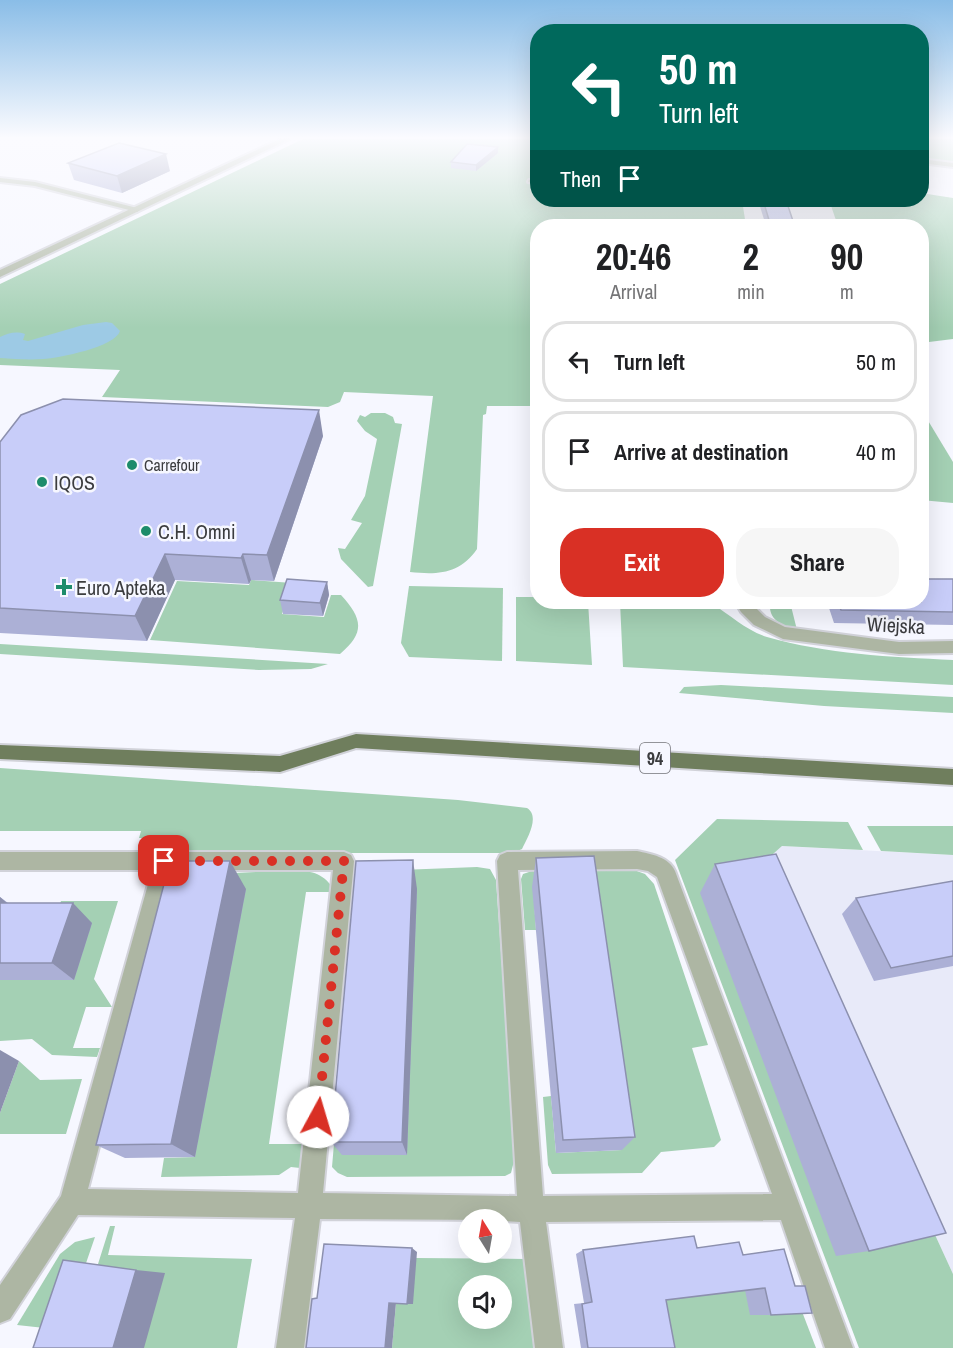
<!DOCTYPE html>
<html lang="en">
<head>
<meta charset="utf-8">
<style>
	:root { --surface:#fff; --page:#f6f6f6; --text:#202124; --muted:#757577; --line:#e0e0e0; --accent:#d93025 }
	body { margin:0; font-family:"Archivo Narrow",sans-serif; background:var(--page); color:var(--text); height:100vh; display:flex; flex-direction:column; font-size:22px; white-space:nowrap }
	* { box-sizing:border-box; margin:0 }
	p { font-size:20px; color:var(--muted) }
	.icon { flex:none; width:33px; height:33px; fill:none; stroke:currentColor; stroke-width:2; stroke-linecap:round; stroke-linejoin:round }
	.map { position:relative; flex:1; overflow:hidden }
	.details { position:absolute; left:530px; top:219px; width:399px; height:390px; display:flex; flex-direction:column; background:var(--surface); border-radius:24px; box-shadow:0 6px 24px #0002 }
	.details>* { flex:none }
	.banner { position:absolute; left:530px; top:24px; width:399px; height:183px; border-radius:24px; box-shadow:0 6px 24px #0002; background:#00695c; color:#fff; overflow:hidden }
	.needle { width:39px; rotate:349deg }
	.tools { position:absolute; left:458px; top:1209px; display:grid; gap:12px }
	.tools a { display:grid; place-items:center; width:54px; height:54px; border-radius:50%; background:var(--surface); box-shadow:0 6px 24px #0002; font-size:30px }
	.pin { position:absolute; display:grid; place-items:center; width:51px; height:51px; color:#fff; margin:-26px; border-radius:12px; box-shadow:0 3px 9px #0006 }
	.me { position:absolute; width:66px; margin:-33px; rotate:6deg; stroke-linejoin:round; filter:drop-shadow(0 0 4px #0008) }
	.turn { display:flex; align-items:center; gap:21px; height:126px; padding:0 30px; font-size:27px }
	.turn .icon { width:78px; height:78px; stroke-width:2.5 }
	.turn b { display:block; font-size:42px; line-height:51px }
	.then { display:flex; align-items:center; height:57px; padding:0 30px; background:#0003; gap:12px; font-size:22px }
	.eta { display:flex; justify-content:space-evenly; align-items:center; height:102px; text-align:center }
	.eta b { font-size:36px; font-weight:800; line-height:42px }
	.cta { display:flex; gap:12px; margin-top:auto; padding:12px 30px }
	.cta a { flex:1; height:69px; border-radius:24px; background:var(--accent); color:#fff; font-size:24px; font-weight:800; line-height:69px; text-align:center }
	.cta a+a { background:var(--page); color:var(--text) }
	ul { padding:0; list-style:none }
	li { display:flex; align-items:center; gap:18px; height:81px; margin:0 12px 9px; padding:0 18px; border:3px solid var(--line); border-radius:24px }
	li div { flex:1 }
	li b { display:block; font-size:22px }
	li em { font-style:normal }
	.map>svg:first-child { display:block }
	.built { fill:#e8eaf9 }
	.green { fill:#a4d0b4; fill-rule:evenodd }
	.water { fill:#9dcae5 }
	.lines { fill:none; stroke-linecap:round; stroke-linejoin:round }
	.minor-casing { stroke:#d1d2d9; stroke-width:4 }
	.tertiary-casing { stroke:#d1d2d9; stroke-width:4 }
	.primary-casing { stroke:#d1d2d9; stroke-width:4 }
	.minor { fill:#adb6a3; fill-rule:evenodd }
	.tertiary { fill:#adb6a3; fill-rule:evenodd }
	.primary { fill:#6f7e5d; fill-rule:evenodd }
	.wall { fill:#acb0d6 }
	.shaded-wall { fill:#8c90ae }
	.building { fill:#c8cdf9; stroke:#8c90ae; stroke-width:1.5 }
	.route { stroke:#d93025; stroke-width:10; stroke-dasharray:0 18 }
	.poi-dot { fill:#1d8c6b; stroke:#f6f7ff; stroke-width:2 }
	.labels { text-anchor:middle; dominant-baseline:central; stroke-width:5; stroke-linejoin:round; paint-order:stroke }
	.far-poi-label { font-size:16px; fill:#3b3c3f; stroke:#f6f7ff; text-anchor:start }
	.shield { fill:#f6f7ff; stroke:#737479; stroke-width:1.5 }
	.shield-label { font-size:18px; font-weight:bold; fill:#3b3c3f }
	.poi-label { font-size:20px; fill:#3b3c3f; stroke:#f6f7ff; text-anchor:start }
	.street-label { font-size:20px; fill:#3b3c3f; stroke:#f6f7ff }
</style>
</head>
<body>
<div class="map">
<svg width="953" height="1348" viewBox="0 0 953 1348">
	<rect width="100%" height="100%" fill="#f6f7ff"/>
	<path class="built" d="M 782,846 L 953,855 L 953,1274 L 764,862 Z"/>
	<g class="green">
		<path d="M 303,139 L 537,139 L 537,200 L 742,200 L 746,226 L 537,226 L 537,406 L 487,406 L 486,414 L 483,415 L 477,549 C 460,574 438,575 410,572 L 433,396 L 344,392 L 340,402 L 328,407 L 102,397 L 120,370 L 0,365 L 0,284 Z"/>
		<path d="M 921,139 L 953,139 L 953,164 L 921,161 Z"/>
		<path d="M 921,193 L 953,198 L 953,339 L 921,343 L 921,226 L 838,226 L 829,200 L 921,200 Z"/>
		<path d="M 921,409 L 953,462 L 953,503 L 921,500 Z"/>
		<path d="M 371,413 L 385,413 L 393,417 L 395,423 L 402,424 L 373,586 L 368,587 L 341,559 L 338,548 L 345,549 L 362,523 L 351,520 L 365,496 L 377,439 L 365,431 L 357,421 L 360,415 L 365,417 Z"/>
		<path d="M 251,580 L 293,583 L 282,614 L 324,617 L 331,595 L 341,595 C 362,618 366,632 340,654 L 150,640 L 177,581 L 249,585 Z"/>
		<path d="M 409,586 L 503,588 L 502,661 L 409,657 L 401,643 Z"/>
		<path d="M 516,597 L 537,597 L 537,602 L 588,602 L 592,665 L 516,661 Z"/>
		<path d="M 620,602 C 637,601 700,598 712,604 C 731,615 745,630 767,637 C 826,654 891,657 953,660 L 953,685 L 623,667 Z"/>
		<path d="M 770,602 L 790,602 L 797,630 C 781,625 768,620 770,602 Z"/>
		<path d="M 0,644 L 328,664 L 311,669 L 259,670 L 0,654 Z"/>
		<path d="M 721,685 L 953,697 L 953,713 L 824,706 L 679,693 L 684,687 Z"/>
		<path d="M 0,768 L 458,800 L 527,808 C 540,816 528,837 522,849 L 513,853 L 175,853 L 178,838 L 139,838 L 141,831 L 0,831 Z"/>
		<path d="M 717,819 L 848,822 L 863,850 L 782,846 L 764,862 L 953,1274 L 953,1348 L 859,1348 L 675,860 Z"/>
		<path d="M 867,826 L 953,826 L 953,855 L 881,851 Z"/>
		<path d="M 477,867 L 490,869 L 496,880 L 515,1157 L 511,1173 L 505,1176 L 347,1177 L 338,1173 L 332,1167 L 338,1097 L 343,1155 L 407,1154 L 375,871 Z"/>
		<path d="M 538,869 L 634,870 L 645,874 L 654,884 L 708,1045 L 692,1048 L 721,1140 L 714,1147 L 661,1152 L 642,1173 L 552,1174 L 548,1165 L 543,1097 L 551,1096 L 556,1153 L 622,1150 L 533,887 L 536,930 L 525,930 L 521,879 L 523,874 Z"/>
		<path d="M 276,871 C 305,872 319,866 336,892 L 306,892 L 269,1144 L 305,1144 L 300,1168 L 291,1167 L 279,1175 L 161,1177 L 164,1158 L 195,1157 L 213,874 Z"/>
		<path d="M 61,901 L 118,901 L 94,979 L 112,1007 L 86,1007 L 73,1048 L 100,1048 L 97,1057 L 52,1055 L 32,1039 L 0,1041 L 0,980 L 74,980 L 53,923 Z"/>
		<path d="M 19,1061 L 40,1080 L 82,1079 L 66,1134 L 0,1134 L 0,1113 Z"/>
		<path d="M 110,1226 L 115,1226 L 108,1255 L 252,1259 L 237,1348 L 144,1348 L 98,1264 Z"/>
		<path d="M 95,1237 L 63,1330 L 17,1325 L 60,1254 L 75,1242 Z"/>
		<path d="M 781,1257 L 816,1348 L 662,1348 L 651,1294 Z"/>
		<path d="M 416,1258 L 526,1259 L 538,1348 L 392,1348 L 396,1303 ZM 468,1286 L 501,1286 L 501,1318 L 468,1318 Z"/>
	</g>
	<path class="water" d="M 106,322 L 112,323 L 120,331 C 115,347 59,358 43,359 C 29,360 14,359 0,358 L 0,337 C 8,333 16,331 25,334 L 23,340 L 28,341 L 83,325 Z"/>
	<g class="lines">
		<defs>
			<g id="minor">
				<path d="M 921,159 L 953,163 L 953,167 L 921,163 Z"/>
				<path d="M 0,178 L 35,182 L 141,209 L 137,212 L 35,186 L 0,182 Z"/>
				<path d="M 537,179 L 537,183 L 528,182 L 529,180 Z"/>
				<path d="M 735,602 L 750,602 L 765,617 L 785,627 L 899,642 L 953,641 L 953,653 L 899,654 L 783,639 L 754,625 L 741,612 Z"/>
				<path d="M 637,851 C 651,854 669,857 675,871 L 853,1348 L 825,1348 L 781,1220 L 546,1222 L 563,1348 L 535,1348 L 520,1222 L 501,1221 L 501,1220 L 320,1219 L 304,1348 L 276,1348 L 295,1218 L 78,1215 L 10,1319 L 0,1323 L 0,1285 L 61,1196 L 152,870 L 0,870 L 0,852 L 344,852 L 351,855 L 354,861 L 323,1193 L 517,1196 L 497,861 L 500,855 L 507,852 ZM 637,869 L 648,871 L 657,877 L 772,1194 L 543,1196 L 518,870 ZM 171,870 L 333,870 L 298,1193 L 88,1189 Z"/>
			</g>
			<path id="tertiary" d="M 280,139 L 290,139 L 0,277 L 0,270 Z"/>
			<path id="primary" d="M 356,734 L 953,769 L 953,785 L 356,748 L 280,772 L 0,759 L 0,745 L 280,756 Z"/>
		</defs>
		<use href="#minor" class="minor-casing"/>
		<use href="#tertiary" class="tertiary-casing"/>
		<use href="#primary" class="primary-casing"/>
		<use href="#minor" class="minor"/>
		<use href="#tertiary" class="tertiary"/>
		<use href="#primary" class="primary"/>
	</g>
	<g class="wall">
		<path d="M 498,147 L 498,153 L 476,171 L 451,168 L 451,162 Z"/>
		<path d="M 68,163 L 170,171 L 122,193 L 74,180 Z"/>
		<path d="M 758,200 L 786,200 L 793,221 L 792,226 L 766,226 Z"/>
		<path d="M 533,422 L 537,422 L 537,542 L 532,542 L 532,448 Z"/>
		<path d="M 323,436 L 274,581 L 251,580 L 249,584 L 175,580 L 147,641 L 0,633 L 0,442 Z"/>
		<path d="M 953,579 L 953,625 L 834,623 L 827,602 L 921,602 Z"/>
		<path d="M 327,582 L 329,595 L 323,616 L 283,614 L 280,600 Z"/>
		<path d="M 536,858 L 635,1137 L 622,1150 L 556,1153 L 532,887 Z"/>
		<path d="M 715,864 L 869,1251 L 836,1256 L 700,893 Z"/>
		<path d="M 953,881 L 953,966 L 874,981 L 842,914 L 856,898 Z"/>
		<path d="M 246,889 L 195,1157 L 125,1158 L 96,1145 Z"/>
		<path d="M 417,889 L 407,1155 L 342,1155 L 331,1142 Z"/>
		<path d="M 0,897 L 8,903 L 92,923 L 74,980 L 0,980 Z"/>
		<path d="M 697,1248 L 743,1255 L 784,1249 L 771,1315 L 750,1315 L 745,1290 L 666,1300 L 675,1348 L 581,1348 L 574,1304 L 584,1303 L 576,1254 L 583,1250 Z"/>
	</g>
	<g class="shaded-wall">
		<path d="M 498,147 L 498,153 L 476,171 L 476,165 Z"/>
		<path d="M 166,154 L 170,171 L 122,193 L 117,176 Z"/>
		<path d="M 319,410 L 323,436 L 274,581 L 267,555 Z"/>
		<path d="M 165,554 L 175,580 L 147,641 L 135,616 Z"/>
		<path d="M 243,554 L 251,580 L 249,584 L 241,558 Z"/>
		<path d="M 327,582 L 329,595 L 323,616 L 320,603 Z"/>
		<path d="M 413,860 L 417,889 L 407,1155 L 402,1142 Z"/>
		<path d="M 230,861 L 246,889 L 195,1157 L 171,1144 Z"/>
		<path d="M 0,897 L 14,909 L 0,916 Z"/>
		<path d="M 73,903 L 92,923 L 74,980 L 52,963 Z"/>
		<path d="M 0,1050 L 19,1061 L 0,1113 Z"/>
		<path d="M 412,1248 L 417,1252 L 413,1304 L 407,1304 Z"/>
		<path d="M 136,1270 L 165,1273 L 144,1348 L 113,1348 Z"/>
		<path d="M 389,1303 L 396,1303 L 392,1348 L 385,1348 Z"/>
	</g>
	<g class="building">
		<path d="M 119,143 L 166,154 L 117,176 L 68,163 Z"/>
		<path d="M 467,144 L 498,147 L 476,165 L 451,162 Z"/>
		<path d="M 763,200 L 786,200 L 793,221 L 769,220 Z"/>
		<path d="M 63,399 L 319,410 L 267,555 L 243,554 L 241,558 L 165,554 L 135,616 L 0,608 L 0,442 L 21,415 Z"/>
		<path d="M 533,422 L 537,422 L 537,516 L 534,516 Z"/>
		<path d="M 287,579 L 327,582 L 320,603 L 280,600 Z"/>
		<path d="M 921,579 L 953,579 L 953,612 L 841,610 L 838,602 L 921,602 Z"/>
		<path d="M 776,854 L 946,1233 L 869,1251 L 715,864 Z"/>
		<path d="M 594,856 L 635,1137 L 563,1140 L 536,858 Z"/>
		<path d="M 413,860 L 402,1142 L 331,1142 L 356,861 Z"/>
		<path d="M 170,861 L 230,861 L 171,1144 L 96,1145 Z"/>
		<path d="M 953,881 L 953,956 L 891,968 L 856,898 Z"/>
		<path d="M 0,903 L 73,903 L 52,963 L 0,963 Z"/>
		<path d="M 694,1236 L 697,1248 L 739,1242 L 743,1255 L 784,1249 L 795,1286 L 805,1286 L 812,1313 L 771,1315 L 765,1288 L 666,1300 L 675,1348 L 588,1348 L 582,1304 L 592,1302 L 583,1250 Z"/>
		<path d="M 324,1244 L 412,1248 L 407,1304 L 389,1303 L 385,1348 L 306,1348 L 312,1299 L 317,1298 Z"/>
		<path d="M 63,1260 L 136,1270 L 113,1348 L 33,1348 Z"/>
	</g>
	<linearGradient id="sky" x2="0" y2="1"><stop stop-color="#8abde7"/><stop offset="0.42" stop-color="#fbfbff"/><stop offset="1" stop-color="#fbfbff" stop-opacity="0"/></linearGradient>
	<rect width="953" height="328" fill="url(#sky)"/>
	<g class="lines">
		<path class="route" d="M 164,861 L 344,861 L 318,1117"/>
	</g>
	<g class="poi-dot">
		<circle cx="132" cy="465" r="6"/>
		<circle cx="42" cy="482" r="6"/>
		<circle cx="146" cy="531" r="6"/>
		<path d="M61 578h6v6h6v6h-6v6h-6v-6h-6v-6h6z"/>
	</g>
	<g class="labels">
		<g class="far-poi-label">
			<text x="144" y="465">Carrefour</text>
		</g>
		<rect class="shield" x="640" y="743" width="30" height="30" rx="4.5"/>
		<g class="shield-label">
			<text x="655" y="758">94</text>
		</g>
		<g class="poi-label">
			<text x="54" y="482">IQOS</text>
			<text x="158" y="531">C.H. Omni</text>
			<text x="76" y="587">Euro Apteka</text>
		</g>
		<g class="street-label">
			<text transform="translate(896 625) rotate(3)">Wiejska</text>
		</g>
	</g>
</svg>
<div class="tools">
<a><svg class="needle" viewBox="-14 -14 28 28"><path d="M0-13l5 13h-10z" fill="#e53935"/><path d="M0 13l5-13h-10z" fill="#757577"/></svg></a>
<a><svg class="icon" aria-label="sound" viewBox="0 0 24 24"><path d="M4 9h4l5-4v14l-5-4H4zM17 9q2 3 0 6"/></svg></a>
</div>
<div class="pin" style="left:164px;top:861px;background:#d93025"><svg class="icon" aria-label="arrive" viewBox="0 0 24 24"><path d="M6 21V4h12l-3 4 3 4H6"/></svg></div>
<svg class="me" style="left:318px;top:1117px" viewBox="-20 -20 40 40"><circle r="19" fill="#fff"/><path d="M0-13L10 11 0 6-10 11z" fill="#d93025"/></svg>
<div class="banner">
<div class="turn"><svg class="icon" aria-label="left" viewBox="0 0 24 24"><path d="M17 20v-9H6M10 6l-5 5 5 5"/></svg><div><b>50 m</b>Turn left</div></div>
<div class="then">Then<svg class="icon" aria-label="arrive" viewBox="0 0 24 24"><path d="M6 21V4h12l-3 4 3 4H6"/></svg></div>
</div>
<section class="details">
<div class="eta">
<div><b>20:46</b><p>Arrival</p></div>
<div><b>2</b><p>min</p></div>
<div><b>90</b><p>m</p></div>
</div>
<ul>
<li><svg class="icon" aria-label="left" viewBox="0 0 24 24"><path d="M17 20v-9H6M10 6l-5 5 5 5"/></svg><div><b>Turn left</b></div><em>50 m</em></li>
<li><svg class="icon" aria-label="arrive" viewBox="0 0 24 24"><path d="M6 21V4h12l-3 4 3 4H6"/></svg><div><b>Arrive at destination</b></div><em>40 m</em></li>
</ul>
<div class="cta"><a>Exit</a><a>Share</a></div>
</section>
</div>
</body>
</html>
